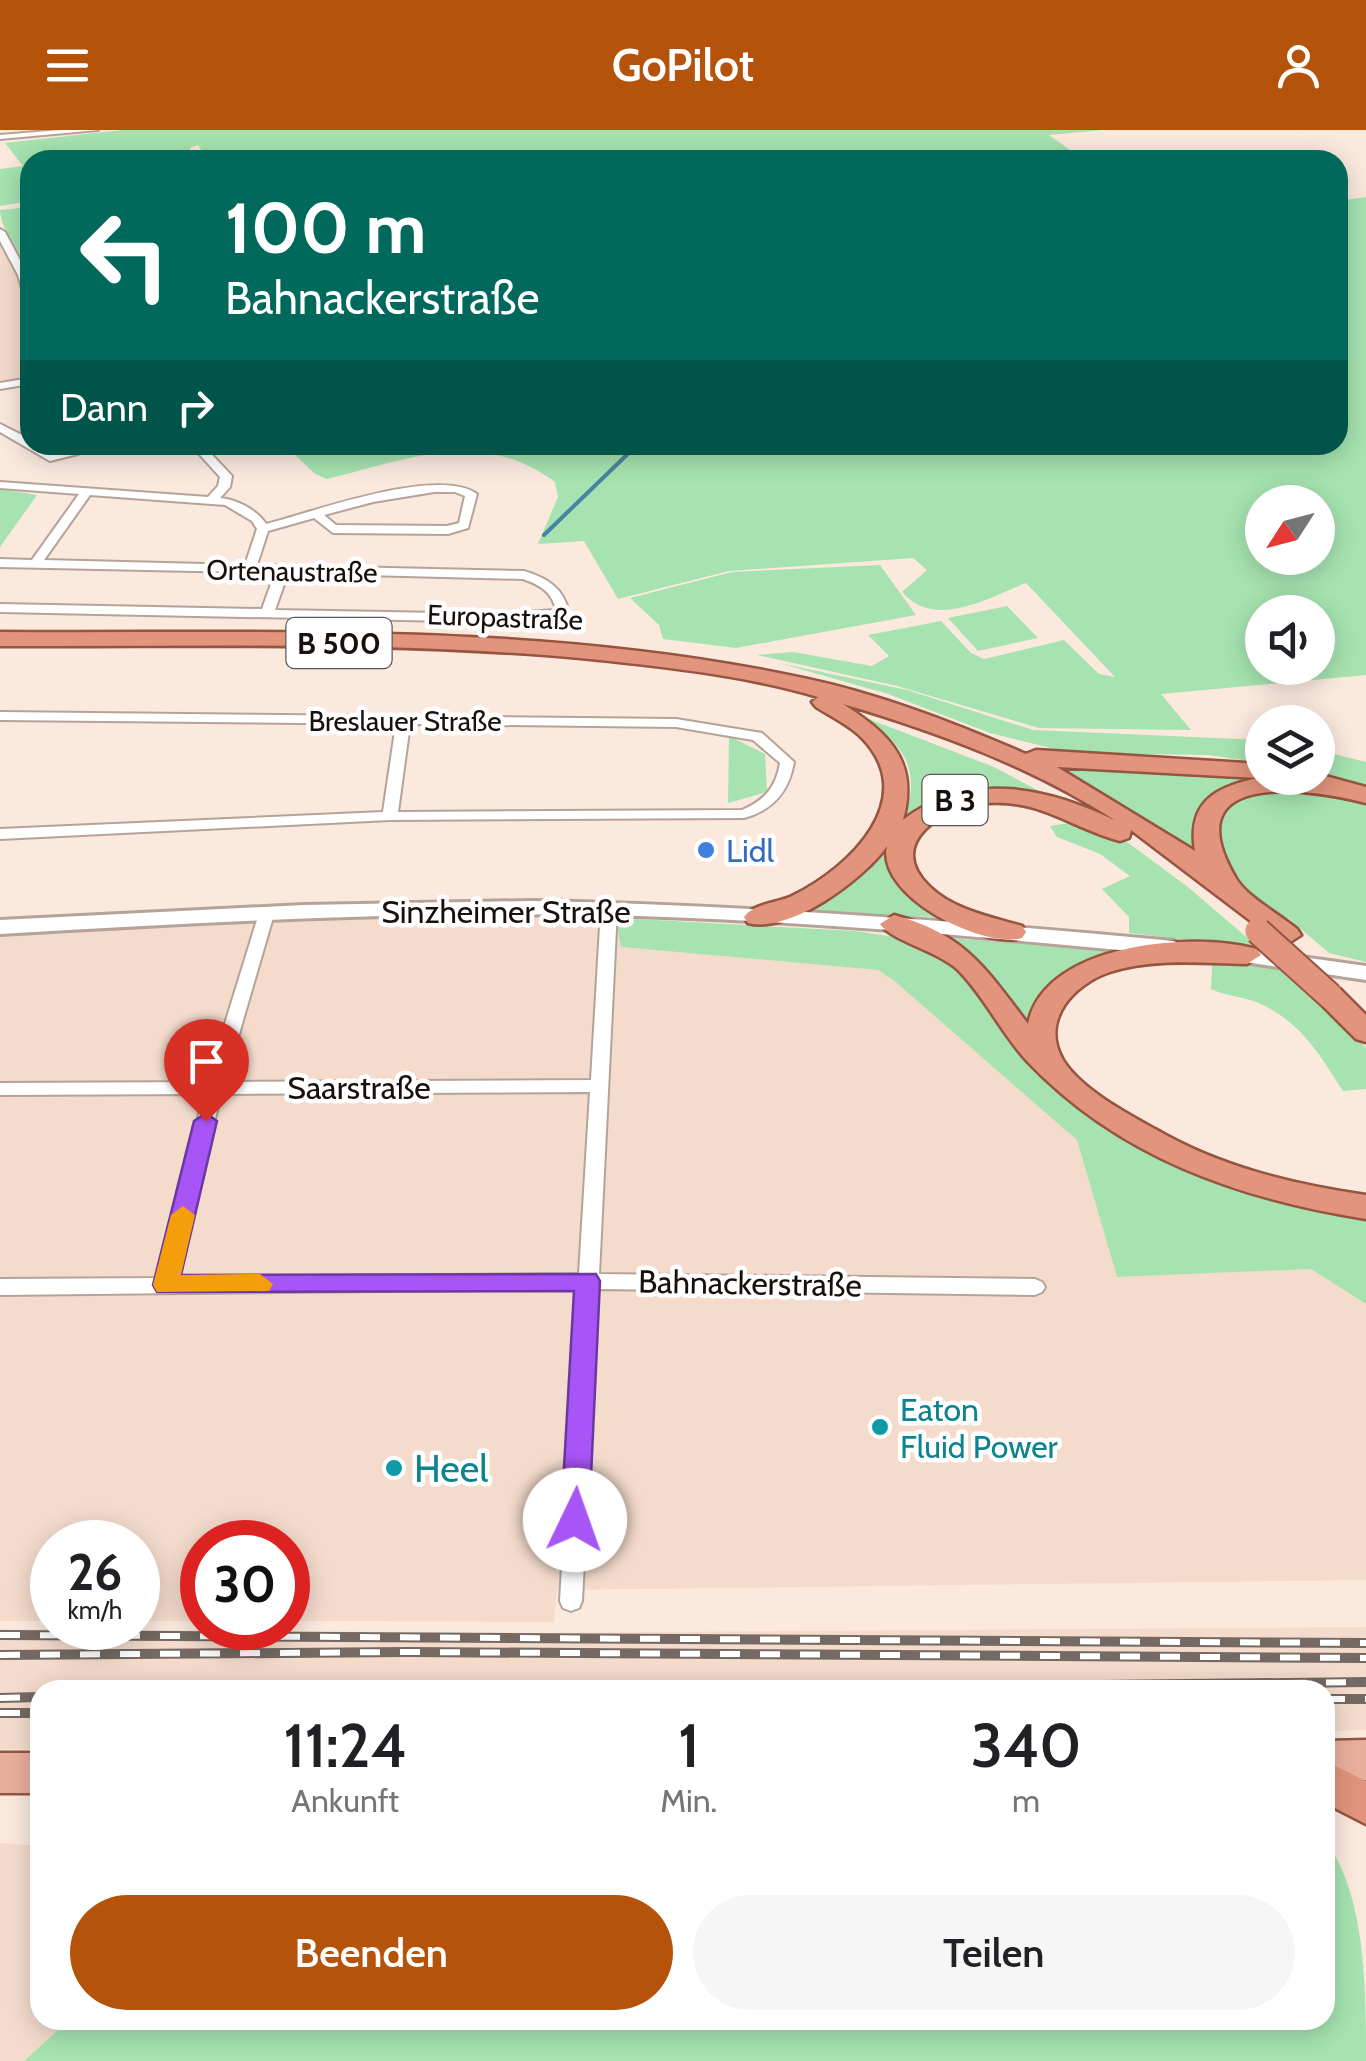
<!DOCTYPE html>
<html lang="de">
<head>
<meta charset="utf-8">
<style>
	:root { --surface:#fff; --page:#f6f6f6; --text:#202124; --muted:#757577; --accent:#b45309 }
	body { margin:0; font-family:Cabin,sans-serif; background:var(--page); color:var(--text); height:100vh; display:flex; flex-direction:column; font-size:38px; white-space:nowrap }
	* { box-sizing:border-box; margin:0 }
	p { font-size:32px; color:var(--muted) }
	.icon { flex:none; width:55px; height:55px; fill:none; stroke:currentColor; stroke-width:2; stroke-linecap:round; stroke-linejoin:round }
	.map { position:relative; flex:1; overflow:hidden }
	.side { position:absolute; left:30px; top:1550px; width:1305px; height:350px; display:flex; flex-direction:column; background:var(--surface); border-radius:30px; box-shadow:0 5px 25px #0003 }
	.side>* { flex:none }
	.top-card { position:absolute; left:20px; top:20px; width:1328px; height:305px; border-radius:30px; box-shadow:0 5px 25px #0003; background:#00695c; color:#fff; overflow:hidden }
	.needle { width:65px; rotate:234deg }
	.controls { position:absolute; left:1245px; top:355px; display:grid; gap:20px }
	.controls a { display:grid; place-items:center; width:90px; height:90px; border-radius:50%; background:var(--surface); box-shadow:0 5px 25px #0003; font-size:50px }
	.speed { position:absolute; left:30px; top:1390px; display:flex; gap:20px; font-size:50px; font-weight:700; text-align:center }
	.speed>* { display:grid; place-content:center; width:130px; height:130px; border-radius:50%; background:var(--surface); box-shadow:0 5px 25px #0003; line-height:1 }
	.speed small { font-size:25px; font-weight:400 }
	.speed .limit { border:15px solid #d22; background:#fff; color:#111 }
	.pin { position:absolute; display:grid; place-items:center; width:85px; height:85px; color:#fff; margin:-102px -42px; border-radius:50% 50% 50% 0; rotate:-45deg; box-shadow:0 0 10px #0007 }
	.pin .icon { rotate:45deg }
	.me { position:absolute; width:110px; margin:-55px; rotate:3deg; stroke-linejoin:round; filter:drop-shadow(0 0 8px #0008) }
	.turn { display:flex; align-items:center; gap:35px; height:210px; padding:0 40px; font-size:45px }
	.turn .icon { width:130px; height:130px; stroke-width:2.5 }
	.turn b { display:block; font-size:70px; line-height:85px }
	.then { display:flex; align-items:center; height:95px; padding:0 40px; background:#0003; gap:20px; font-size:38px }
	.eta { display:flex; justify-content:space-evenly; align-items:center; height:170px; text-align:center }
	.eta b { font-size:60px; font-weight:600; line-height:70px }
	.action { display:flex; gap:20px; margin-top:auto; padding:20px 40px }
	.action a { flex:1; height:115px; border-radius:60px; background:var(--accent); color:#fff; font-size:40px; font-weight:600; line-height:115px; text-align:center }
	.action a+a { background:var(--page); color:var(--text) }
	header { display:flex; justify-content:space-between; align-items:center; height:130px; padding:0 40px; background:var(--accent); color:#fff; font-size:45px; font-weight:600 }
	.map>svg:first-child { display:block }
	.built { fill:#f4dbcc }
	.green { fill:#a6e3b0; fill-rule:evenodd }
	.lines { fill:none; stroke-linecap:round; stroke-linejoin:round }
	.stream { stroke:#4984a2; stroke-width:4 }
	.minor-casing { stroke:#b5a399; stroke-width:4 }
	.tertiary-casing { stroke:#b5a399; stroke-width:6 }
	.primary-casing { stroke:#965540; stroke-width:5 }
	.trunk-casing { stroke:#965540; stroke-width:5 }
	.minor { fill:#fff; fill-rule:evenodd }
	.tertiary { fill:#fff; fill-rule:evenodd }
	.primary { fill:#e9af9d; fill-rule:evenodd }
	.trunk { fill:#e2947c; fill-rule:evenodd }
	.rail-casing { stroke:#746963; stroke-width:10 }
	.rail { stroke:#fff; stroke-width:6; stroke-dasharray:20; stroke-linecap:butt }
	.trunk-bridge-casing { stroke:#965540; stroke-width:29; stroke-linecap:butt }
	.trunk-bridge { stroke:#e2947c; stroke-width:25 }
	.route { fill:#a855f7; stroke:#6d37a1; stroke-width:2.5 }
	.slow { fill:#f59e0b }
	.shop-dot { fill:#3f7fe0; stroke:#fff; stroke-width:4 }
	.culture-dot { fill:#0f9aa8; stroke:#fff; stroke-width:4 }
	.labels { text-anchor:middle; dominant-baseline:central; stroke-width:9; stroke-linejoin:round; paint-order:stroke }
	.far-street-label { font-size:28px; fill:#17100d; stroke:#fff }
	.shield { fill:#fff; stroke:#5d5856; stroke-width:2.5 }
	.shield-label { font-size:30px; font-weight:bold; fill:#17100d }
	.shop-label { font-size:32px; fill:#366cbe; stroke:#fff; text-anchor:start }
	.street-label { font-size:32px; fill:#17100d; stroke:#fff }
	.culture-label { font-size:32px; fill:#0d838f; stroke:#fff; text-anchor:start }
	.near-culture-label { font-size:38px; fill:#0d838f; stroke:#fff; text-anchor:start }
</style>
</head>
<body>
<header><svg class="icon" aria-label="menu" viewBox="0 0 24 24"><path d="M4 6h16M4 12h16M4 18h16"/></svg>GoPilot<svg class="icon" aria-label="person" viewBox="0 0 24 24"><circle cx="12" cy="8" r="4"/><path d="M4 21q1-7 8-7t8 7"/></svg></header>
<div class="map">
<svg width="1366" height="1931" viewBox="0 0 1366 1931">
	<rect width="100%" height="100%" fill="#fbe9de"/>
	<g class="built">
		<path d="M 0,108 L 30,179 L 30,248 L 0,254 Z"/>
		<path d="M 609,779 L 622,817 L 878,840 L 892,849 L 1077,1010 L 1117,1147 L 1311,1139 L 1366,1174 L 1366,1450 L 557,1460 L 554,1492 L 288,1491 L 288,1412 L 202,1412 L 202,1491 L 138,1491 L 138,1412 L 52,1412 L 52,1491 L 0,1491 L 0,797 Z"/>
		<path d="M 1366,1497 L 1366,1600 L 1325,1601 L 1325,1560 L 40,1560 L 40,1619 L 0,1619 L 0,1499 L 529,1503 Z"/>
		<path d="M 0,1713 L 40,1716 L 40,1890 L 69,1890 L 24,1931 L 0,1931 Z"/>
	</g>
	<g class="green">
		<path d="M 122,0 L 1103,0 L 1049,5 L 1084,30 L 208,30 L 198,15 L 190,18 L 192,30 L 30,30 L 30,71 L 0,76 L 0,39 L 23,36 L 5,13 Z"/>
		<path d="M 1366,67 L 1366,545 L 1161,564 L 1191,600 L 1039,598 L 897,556 L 757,525 L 793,522 L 872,536 L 889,526 L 868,505 L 941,491 L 971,523 L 984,529 L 1064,510 L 1099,544 L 1115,547 L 1026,453 C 989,468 935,500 902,462 L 927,440 L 913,428 L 729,441 L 618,469 L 584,411 L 538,414 L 558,367 L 555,352 C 481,297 408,329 327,349 L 315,344 L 285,315 L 1338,315 L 1338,71 ZM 1318,372 L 1318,428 L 1262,428 L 1262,372 ZM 1262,482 L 1318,482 L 1318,538 L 1262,538 Z"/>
		<path d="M 30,77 L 30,153 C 25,124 0,101 0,80 Z"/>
		<path d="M 0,359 L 37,365 L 0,417 Z"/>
		<path d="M 880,435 L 916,485 L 736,518 L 663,509 L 659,495 L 630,468 L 732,442 Z"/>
		<path d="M 1007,476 L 1038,508 L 978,521 L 948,488 Z"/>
		<path d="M 779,533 L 907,560 L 1033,600 L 1262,610 L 1262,633 L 1209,625 L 1071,623 L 990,603 L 888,564 Z"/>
		<path d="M 861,586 L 994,637 L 1058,671 C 991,662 935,645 894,712 L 949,787 L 796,784 C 845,764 928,699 908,636 C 902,614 878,598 861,586 Z"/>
		<path d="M 729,606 L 765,624 L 767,662 L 728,673 Z"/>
		<path d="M 1318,620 L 1366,632 L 1366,832 L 1329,823 L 1288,788 L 1281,790 C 1238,756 1230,744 1210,693 C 1236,659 1278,656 1318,648 Z"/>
		<path d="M 1045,635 L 1246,643 L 1262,647 L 1222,659 L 1205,675 L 1202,730 L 1125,678 Z"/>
		<path d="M 1069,693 L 1119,706 L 1188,757 L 1315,866 L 1366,918 L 1366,959 L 1343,961 C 1320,925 1302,894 1263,875 C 1248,867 1228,867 1211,859 L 1213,813 L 1129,803 L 1129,787 L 1102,759 L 1130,746 L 1100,724 L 1057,707 L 1050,696 Z"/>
		<path d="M 636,789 L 855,801 L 902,808 L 943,822 L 984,868 L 1002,899 L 1048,947 L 1113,998 L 1366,1082 L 1366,1174 L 1311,1139 L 1117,1147 L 1077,1010 L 892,849 L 878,840 L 621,817 L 617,798 Z"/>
		<path d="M 949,808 L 1124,822 L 1097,830 L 1036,913 L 988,839 Z"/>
		<path d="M 1325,1710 C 1366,1765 1366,1858 1366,1931 L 24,1931 L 69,1890 L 157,1890 L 169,1900 L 171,1890 L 1325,1890 Z"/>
	</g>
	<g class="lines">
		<path class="stream" d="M 544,405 L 637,315"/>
		<defs>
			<g id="minor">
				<path d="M 61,0 L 98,0 L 0,9 L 0,5 Z"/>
				<path d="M 0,99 L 5,102 L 28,145 L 30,172 L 25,169 L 18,145 L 0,111 Z"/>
				<path d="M 30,248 L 30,254 L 0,259 L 0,253 Z"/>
				<path d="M 0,294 L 30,309 L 30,315 L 72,321 L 78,324 L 50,331 L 0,302 Z"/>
				<path d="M 191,315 L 203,315 L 232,346 L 230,357 L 220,368 C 236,369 257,380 266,394 C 313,382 437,336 477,364 L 468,398 L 448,404 L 333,403 L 314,388 L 268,401 L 257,435 L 524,441 C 547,448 564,458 569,483 L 563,487 L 498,492 L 0,482 L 0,474 L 262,479 L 275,443 L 249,445 L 244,442 L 0,437 L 0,429 L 32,430 L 79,364 L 0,358 L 0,352 L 208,367 L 218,356 L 220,347 ZM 434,362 L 455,362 L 465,366 L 459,393 L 447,396 L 336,395 L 324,385 L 373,372 ZM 90,365 L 225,375 L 252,391 L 257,399 L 245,435 L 44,430 ZM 288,443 L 523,449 C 540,455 552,462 556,480 L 498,484 L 275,480 Z"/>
				<path d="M 0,582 L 676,589 L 762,603 L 794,632 C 789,662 773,680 744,688 L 390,690 L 0,709 L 0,699 L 383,682 L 396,594 L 0,590 ZM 410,594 L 676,597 L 753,610 L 780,633 C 776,657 765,670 742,680 L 398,682 Z"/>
				<path d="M 609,774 L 617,779 L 599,1144 L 1035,1149 L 1042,1152 L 1045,1157 L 1042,1162 L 1035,1165 L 598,1159 L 582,1471 L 579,1478 L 571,1481 L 563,1478 L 560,1471 L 578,1159 L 0,1165 L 0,1149 L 158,1148 L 204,964 L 0,965 L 0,953 L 207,952 L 260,780 L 272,780 L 274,784 L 225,952 L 591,950 L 601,779 ZM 590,962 L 579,1144 L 177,1147 L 221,964 Z"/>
			</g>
			<g id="tertiary">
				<path d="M 531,771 C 746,775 960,791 1174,811 L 1184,818 L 1174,825 C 985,807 796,790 606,785 C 404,781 202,792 0,804 L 0,790 L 304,775 Z"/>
				<path d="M 1231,817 L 1366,836 L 1366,850 L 1224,829 L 1221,824 L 1224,819 Z"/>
			</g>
			<g id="primary">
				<path d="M 1366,1610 L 1366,1650 L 1325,1651 L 1325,1611 Z"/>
				<rect x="0" y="1623" width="40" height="40"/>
			</g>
			<g id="trunk">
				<path d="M 0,502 C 268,504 539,491 803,548 C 880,564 954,593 1026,624 L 1036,620 L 1262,634 L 1262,648 L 1318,644 L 1366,657 L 1366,673 C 1300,656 1172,642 1237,750 C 1248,767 1280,785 1297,799 L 1301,805 L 1287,814 L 1277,811 L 1131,700 L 1129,708 L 1120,711 C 1074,699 1039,669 988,673 C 944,676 883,713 930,757 C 954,780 991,787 1022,796 L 1026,802 L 1022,808 C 982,819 876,766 887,716 C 864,749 790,804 748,793 L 744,787 C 754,773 778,773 792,766 C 850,738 922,668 861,607 C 849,595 830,586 816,577 L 812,572 L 818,567 C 748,546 673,538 600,530 C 401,510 200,517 0,516 ZM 843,574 C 938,602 1032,637 1116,691 C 1048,657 967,640 903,690 C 919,632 890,604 843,574 ZM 1057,637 L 1258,648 C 1215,657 1187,672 1195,721 Z"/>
				<path d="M 894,785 C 965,804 986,839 1028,894 C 1044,813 1192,801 1257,819 L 1261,825 L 1247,834 C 1203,833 1152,828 1110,842 C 1074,854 1040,890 1063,930 C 1081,959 1126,983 1155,999 C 1220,1037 1292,1054 1366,1065 L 1366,1089 C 1239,1069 1118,1027 1027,931 C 1001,903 985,867 958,840 C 938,821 892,811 880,794 Z"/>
				<path d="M 1330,857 L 1340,859 L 1366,885 L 1366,912 L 1356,909 L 1320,873 L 1316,866 Z"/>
				<path d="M 1325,1631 L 1366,1651 L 1366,1694 L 1325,1673 Z"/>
			</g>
		</defs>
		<use href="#minor" class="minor-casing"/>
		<use href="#tertiary" class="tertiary-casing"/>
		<use href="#primary" class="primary-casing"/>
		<use href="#trunk" class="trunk-casing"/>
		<use href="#minor" class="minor"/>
		<use href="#tertiary" class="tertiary"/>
		<use href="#primary" class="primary"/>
		<use href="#trunk" class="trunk"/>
		<defs>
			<g id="rail">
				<path d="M 0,1505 L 1366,1513"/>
				<path d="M 0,1525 L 409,1522 L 1366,1528"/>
				<path d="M 686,1560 L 1366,1552"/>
				<path d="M 0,1568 L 40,1567"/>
				<path d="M 1325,1569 L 1366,1569"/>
				<path d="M 0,1583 L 40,1583"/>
			</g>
		</defs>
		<use href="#rail" class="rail-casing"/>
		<use href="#rail" class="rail"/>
		<defs>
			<path id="trunk-bridge" d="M 1258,801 L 1330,866"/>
		</defs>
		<use href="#trunk-bridge" class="trunk-bridge-casing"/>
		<use href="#trunk-bridge" class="trunk-bridge"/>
	</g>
	<path class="route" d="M 206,983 L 217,991 L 181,1145 L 596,1144 L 600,1151 L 589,1390 L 585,1399 L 575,1403 L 565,1399 L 561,1390 L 574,1161 L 157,1162 L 153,1155 L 194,991 Z"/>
	<path class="slow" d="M 183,1076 L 195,1085 L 181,1145 L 260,1144 L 273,1154 L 269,1161 L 157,1162 L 153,1155 L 171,1085 Z"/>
	<circle class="shop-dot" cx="706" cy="720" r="10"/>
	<g class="culture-dot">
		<circle cx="880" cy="1297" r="10"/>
		<circle cx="394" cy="1338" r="10"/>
	</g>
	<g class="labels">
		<g class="far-street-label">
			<text transform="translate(292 441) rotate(1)">Ortenaustraße</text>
			<text transform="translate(505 487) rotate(2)">Europastraße</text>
			<text x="405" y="591">Breslauer Straße</text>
		</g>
		<g class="shield">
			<rect x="286.5" y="488" width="105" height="50" rx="8"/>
			<rect x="922.5" y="645" width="65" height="50" rx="8"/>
		</g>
		<g class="shield-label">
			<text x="339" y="513">B 500</text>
			<text x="955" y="670">B 3</text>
		</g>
		<g class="shop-label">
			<text x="726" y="720">Lidl</text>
		</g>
		<g class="street-label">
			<text x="506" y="781">Sinzheimer Straße</text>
			<text x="359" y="957">Saarstraße</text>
			<text transform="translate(750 1153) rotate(1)">Bahnackerstraße</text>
		</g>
		<g class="culture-label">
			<text x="900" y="1279">Eaton<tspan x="900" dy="37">Fluid Power</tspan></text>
		</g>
		<g class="near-culture-label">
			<text x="414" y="1338">Heel</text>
		</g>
	</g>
</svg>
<div class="controls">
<a><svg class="needle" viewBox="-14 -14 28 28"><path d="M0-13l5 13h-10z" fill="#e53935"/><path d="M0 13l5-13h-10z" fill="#757577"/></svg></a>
<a><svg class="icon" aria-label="sound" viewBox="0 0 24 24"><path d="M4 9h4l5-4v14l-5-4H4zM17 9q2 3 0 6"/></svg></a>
<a><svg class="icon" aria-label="layers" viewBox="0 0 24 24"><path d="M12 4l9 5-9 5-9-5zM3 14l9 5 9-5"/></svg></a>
</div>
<div class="speed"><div>26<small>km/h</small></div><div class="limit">30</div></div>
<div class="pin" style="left:206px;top:991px;background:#d93025"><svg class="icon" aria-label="arrive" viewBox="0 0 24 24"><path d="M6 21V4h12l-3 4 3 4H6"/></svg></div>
<svg class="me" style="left:575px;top:1390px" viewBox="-20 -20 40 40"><circle r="19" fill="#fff"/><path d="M0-13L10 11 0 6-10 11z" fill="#a855f7"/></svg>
<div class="top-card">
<div class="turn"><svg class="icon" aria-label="left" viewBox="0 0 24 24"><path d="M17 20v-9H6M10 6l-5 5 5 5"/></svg><div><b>100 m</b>Bahnackerstraße</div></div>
<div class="then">Dann<svg class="icon" aria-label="right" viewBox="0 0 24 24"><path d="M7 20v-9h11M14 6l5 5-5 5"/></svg></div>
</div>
<section class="side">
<div class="eta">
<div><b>11:24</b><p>Ankunft</p></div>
<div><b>1</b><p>Min.</p></div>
<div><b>340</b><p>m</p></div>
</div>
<div class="action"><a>Beenden</a><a>Teilen</a></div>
</section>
</div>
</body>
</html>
